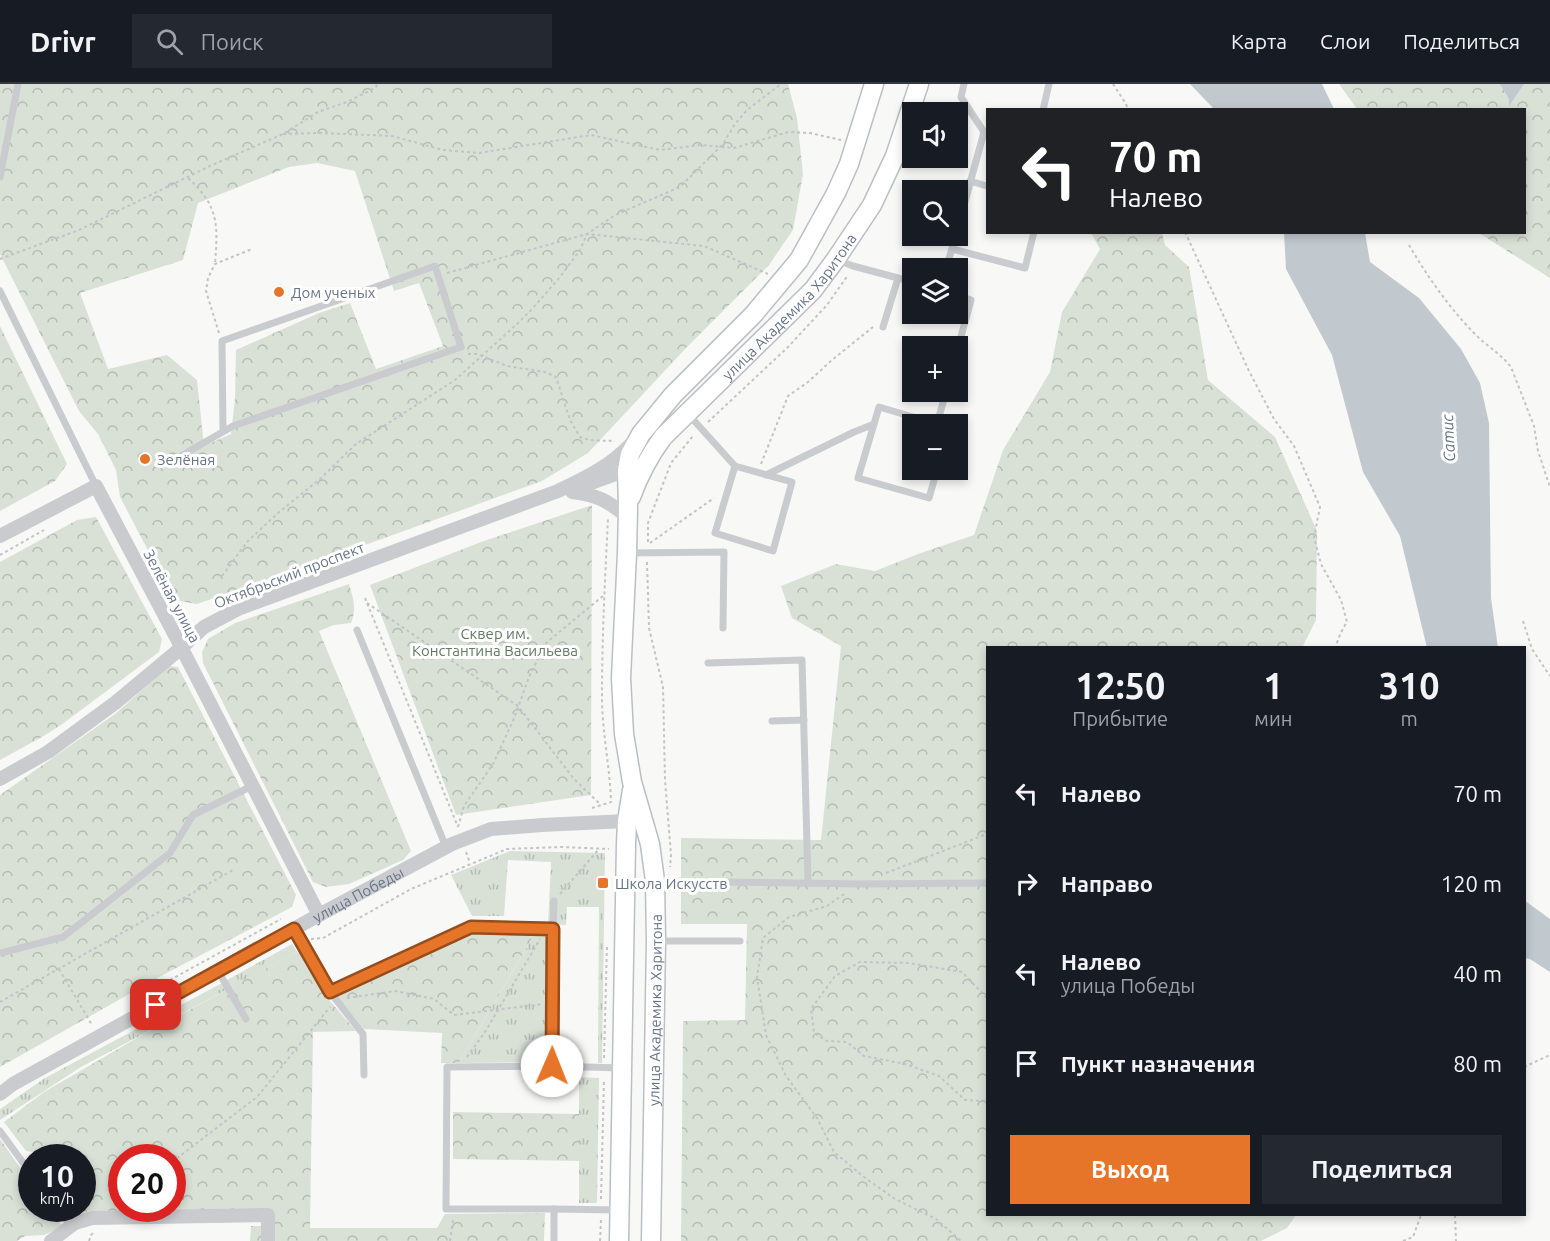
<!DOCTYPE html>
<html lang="ru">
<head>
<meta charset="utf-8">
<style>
	:root { --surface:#171b24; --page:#242831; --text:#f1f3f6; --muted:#9ea1a6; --line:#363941; --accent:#e67529 }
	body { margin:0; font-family:Ubuntu,sans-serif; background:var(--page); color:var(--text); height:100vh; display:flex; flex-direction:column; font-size:22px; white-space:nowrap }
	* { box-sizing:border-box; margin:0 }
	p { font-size:20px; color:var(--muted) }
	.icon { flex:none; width:33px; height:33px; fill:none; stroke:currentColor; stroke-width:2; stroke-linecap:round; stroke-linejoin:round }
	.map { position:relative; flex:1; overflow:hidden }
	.sheet { position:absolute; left:986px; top:562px; width:540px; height:570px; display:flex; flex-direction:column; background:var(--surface); border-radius:0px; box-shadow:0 3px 9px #0003 }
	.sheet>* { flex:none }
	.top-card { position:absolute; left:986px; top:24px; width:540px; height:126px; border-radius:0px; box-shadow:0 3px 9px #0003; background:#202124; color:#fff; overflow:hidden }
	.tools { position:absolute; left:902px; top:18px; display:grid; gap:12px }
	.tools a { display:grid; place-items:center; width:66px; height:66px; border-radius:0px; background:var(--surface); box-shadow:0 3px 9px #0003; font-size:30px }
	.speed { position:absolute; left:18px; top:1060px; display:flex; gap:12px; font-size:30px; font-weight:700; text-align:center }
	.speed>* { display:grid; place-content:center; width:78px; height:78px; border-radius:50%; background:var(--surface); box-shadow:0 3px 9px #0003; line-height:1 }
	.speed small { font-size:15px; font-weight:400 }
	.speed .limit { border:9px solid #d22; background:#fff; color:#111 }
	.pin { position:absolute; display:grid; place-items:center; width:51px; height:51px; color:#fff; margin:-26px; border-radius:12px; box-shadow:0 3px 9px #0006 }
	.me { position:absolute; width:66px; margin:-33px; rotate:1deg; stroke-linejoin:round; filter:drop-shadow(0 0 4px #0008) }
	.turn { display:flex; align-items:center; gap:21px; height:126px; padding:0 24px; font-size:27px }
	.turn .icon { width:78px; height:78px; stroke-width:2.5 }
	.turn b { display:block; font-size:42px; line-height:51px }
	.eta { display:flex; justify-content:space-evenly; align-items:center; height:102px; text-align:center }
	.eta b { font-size:36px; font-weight:700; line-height:42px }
	.button { display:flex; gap:12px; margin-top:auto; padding:12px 24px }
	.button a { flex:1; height:69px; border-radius:0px; background:var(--accent); color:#fff; font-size:24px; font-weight:700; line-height:69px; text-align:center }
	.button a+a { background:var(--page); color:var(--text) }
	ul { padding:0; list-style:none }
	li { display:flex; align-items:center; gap:18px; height:90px; padding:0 24px }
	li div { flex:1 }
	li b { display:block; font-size:22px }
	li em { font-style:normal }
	header { display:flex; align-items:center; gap:36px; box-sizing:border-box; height:84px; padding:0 30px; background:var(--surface); border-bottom:2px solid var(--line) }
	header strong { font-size:28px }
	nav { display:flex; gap:33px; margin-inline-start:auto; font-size:21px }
	.search { width:420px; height:54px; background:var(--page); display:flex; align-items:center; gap:15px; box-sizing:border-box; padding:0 21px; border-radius:0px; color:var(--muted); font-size:22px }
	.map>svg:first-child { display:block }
	.grass { fill:url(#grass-tufts) }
	.forest { fill:url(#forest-crowns); fill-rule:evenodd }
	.water { fill:#c1c9cf }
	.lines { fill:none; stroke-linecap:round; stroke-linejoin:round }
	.secondary-casing { stroke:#bbbec4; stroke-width:21 }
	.path { stroke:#c2c3c6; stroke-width:2; stroke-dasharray:3 3; stroke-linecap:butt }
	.service { stroke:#c9cbcf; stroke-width:7 }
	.minor { stroke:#c9cbcf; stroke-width:14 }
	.secondary { stroke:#fff; stroke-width:18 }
	.route-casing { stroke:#964c1b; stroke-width:15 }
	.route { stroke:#e67529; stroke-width:10 }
	.poi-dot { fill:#e67529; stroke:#fff; stroke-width:2 }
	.labels { text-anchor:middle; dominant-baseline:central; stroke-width:6; stroke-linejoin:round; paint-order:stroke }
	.poi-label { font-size:15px; fill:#677488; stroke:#fff; text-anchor:start }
	.street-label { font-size:15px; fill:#677488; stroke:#fff }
	.park-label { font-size:15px; fill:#637a62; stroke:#fff }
	.water-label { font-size:16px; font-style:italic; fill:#637583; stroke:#fff }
</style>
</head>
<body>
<header>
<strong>Drivr</strong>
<div class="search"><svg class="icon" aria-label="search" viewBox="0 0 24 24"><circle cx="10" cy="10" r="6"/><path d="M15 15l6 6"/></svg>Поиск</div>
<nav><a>Карта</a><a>Слои</a><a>Поделиться</a></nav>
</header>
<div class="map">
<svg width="1550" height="1157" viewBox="0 0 1550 1157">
	<defs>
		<pattern id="grass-tufts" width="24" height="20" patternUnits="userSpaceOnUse" patternTransform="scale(1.5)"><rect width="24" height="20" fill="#d9e1d7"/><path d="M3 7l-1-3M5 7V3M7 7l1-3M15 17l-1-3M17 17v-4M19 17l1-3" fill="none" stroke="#b4bbb4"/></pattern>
		<pattern id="forest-crowns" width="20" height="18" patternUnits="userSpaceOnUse" patternTransform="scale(1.5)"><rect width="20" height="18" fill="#d9e1d7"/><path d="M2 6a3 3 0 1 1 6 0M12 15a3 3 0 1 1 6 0" fill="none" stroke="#b4bbb4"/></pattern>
	</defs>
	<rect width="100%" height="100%" fill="#f8f9f6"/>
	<g class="grass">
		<path d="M 510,767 L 605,769 L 602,979 L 598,979 L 599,823 L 567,823 L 566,841 L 548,840 L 551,778 L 508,776 L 504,832 L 472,832 L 451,791 Z"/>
		<path d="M 535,849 L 549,850 L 548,978 L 459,979 Z"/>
		<path d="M 292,860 L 297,868 L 231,904 L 227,896 Z"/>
		<path d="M 222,899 L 226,906 L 81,983 L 0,1036 L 0,1025 L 45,994 Z"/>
		<path d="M 579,993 L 599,994 L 597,1119 L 579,1119 Z"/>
	</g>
	<g class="forest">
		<path d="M 0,0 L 788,0 L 797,34 L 803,90 L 793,146 L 769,181 L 686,264 L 588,369 L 542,397 L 321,477 L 197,520 L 174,516 L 120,413 L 116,386 L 98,350 L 79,327 L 0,170 ZM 317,79 L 355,87 L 394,207 L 419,199 L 443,262 L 376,285 L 350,219 L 319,229 L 236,266 L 235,314 L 231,350 L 204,362 L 197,296 L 167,271 L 108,285 L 80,209 L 183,176 L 198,119 L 289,83 Z"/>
		<path d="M 1339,0 L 1550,0 L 1550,194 L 1479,149 L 1524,148 L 1524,26 L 1357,25 Z"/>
		<path d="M 1091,149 L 1162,149 L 1165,161 L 1189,183 L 1208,296 L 1275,353 L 1317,447 L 1316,536 L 1302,564 L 987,564 L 987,1131 L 1296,1131 L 1287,1144 L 1261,1157 L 681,1157 L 683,937 L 745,936 L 747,840 L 681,840 L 681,754 L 821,756 L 841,562 L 792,534 L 781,502 L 836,480 L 875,487 L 918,470 L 974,451 L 1003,366 L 1050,288 L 1062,228 L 1100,165 Z"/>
		<path d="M 0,242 L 67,380 L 55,397 L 0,427 Z"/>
		<path d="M 592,421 L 591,711 L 456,731 L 370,501 L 481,458 Z"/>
		<path d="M 96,433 L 162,555 L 159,568 L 61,641 L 42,653 L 0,676 L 0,478 L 77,436 Z"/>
		<path d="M 349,500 C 353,513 357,525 351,539 L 334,541 L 319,547 L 411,767 L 403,776 L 349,800 L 326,803 L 313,798 L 203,579 L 202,568 L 208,555 L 235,539 Z"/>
		<path d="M 169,582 L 178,583 L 296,811 L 292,823 L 163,891 L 0,983 L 0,711 L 115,630 Z"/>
		<path d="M 472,847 L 535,849 L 459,979 L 441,979 L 442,949 L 364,945 L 336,911 Z"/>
		<path d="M 297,868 L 304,870 L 330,917 L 356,947 L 313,948 L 310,1144 L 437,1144 L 445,1130 L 545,1129 L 544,1157 L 274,1157 L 273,1127 L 88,1127 L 73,1134 L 66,1125 L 82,1125 L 82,1074 L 51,1074 L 49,1070 L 26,1067 L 4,1038 L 44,1008 L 135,955 ZM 122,1074 L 172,1074 L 172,1125 L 122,1125 Z"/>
		<path d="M 453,1028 L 579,1030 L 579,1077 L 453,1075 Z"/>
		<path d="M 0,1055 L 31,1099 L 32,1125 L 50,1125 L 63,1143 L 44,1151 L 25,1152 L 17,1157 L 0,1157 Z"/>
		<path d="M 251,1142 L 264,1142 L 264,1157 L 250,1157 Z"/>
	</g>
	<g class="water">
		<path d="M 1190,0 L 1322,0 L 1334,25 L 1214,25 Z"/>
		<path d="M 1500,0 L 1524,0 L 1509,22 L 1509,15 Z"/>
		<path d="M 1284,149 L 1365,149 L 1370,178 L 1419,214 L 1461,265 L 1480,299 L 1489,339 L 1491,514 L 1498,564 L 1427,564 L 1400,452 L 1363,388 L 1332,271 L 1286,185 Z"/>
		<path d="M 1524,816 L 1550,835 L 1550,888 L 1530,875 L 1524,874 Z"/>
	</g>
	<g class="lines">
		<defs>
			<g id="secondary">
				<path id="s2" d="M 631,413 C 639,391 649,372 663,353 L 813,206 L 836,175 L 872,121 L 895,72 L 919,0"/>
				<path d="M 619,1157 L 626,760 L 627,737 L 632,706"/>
				<path id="s3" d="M 651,1157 L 656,857 L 655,797 L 650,760 L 632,698 L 624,650 L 621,594 L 627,469 L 628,424 L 627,386 L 630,370 L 641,350 L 673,311 L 753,231 L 799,176 L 836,109 L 849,80 L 874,0"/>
			</g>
		</defs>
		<use href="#secondary" class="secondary-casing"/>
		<g class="path">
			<path d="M 1113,0 L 1126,20 L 1128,26"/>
			<path d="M 283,50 L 320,49 L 392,52 L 443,66 L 479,69 L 591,51 L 660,66 L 700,61 L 734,64 L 788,48 L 810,49 L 841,56"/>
			<path d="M 188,94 C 219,122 218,141 215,180"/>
			<path d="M 1185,148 L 1249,287 L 1274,335 L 1294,362 L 1320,423 L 1314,453 L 1321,480 L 1341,516 L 1347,538 C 1342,546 1337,555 1336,564"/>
			<path d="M 1409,161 C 1427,192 1448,222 1473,248 C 1485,261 1500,269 1511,283 L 1534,342 L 1538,367 L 1550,403"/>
			<path d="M 0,175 L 79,146 L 210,82 L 283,50 L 318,28 L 347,18 L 375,4 L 378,0"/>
			<path d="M 447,189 L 587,150 L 704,162 L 768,190"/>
			<path d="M 219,249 L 206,207 L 208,194 L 215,180 L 252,165"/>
			<path d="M 468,270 L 477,270 L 507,282 L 545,288 L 556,293 L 570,336 L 580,353 C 593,358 602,356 615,357"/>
			<path d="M 708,338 L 788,263 L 827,221 L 848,191"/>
			<path d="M 761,380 L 788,312 L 808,298 L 832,276 L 873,243"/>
			<path d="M 648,458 L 648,439 L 671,379 L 693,352"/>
			<path d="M 650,459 L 714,414"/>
			<path d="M 0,471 L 44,446"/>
			<path d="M 647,478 L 649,544 L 663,603 L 665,696 L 671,771 L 670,783"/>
			<path d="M 222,492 L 247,458 L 278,429 L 320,395 L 356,360 L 455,296 L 515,242 L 533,224 L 560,193 L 580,166 L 587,150 L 615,131 L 680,103 L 723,60 L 735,40 L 747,26 L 781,0"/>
			<path d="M 365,514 L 458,743"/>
			<path d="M 367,519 L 518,622 L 574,695 L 601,721"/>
			<path d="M 1523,537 L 1532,565 L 1550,592"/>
			<path d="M 592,724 L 611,718 C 610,683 602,648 602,613 C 602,554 605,494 608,435"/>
			<path d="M 458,743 L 464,722 L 493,680 L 513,637 L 529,593 L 546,559 L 603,512"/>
			<path d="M 466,768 L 470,779"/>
			<path d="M 886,789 L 987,750"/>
			<path d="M 560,810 L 599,765"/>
			<path d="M 844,810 L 827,822 L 789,833 L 763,854 L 757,893 L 766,951 L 786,992 L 817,1034 L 834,1068 L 864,1093 L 895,1115 L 936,1135 L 961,1157"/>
			<path d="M 311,855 L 323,854 L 411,805 L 507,765 L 561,763 L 609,765"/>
			<path d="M 59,885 L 92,941"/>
			<path d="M 170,896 L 281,835"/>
			<path d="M 347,914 L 395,907 L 434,915 L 454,931 L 543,920"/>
			<path d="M 987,914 L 962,888 L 909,879 L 860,878 L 835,892 L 811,925 L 814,949 L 827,957 L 847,958 L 864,972 L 905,980 L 939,992 L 965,1016 L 987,1017"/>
			<path d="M 0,918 L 233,786"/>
			<path d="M 467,973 L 485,948 L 540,855"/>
			<path d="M 604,974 L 607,860"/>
			<path d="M 1524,983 L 1550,971"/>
			<path d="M 172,1078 L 257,1013 L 330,923"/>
			<path d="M 601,1115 L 604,995"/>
			<path d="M 1455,1131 L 1456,1157"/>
			<path d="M 89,1157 L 91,1151 L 93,1149"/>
			<path d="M 450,1157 L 453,1136"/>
			<path d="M 600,1157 L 601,1136"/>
			<path d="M 1403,1157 L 1413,1153 L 1421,1131"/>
		</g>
		<g class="service">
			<path d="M 964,0 L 961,13 L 984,48"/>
			<path d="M 1043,26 L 1049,0"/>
			<path d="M 0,93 L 18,0"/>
			<path d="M 970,97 L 987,102"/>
			<path d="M 957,147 L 984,48 L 987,49"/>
			<path d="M 952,165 L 1025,184 L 1034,148"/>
			<path d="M 837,176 L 853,182 L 898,194"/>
			<path d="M 946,184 L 956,152"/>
			<path d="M 0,207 L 96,402"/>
			<path d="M 957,211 L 971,216 L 957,267"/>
			<path d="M 883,243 L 898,194 L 912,198"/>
			<path d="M 689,331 L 735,382 L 792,398 L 773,467 L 715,449 L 735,382"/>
			<path d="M 874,340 L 858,394 L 929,414 L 937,386"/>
			<path d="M 174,376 L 233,342 L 461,263 L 435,182 L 222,257 L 223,347"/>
			<path d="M 766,391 L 854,348 L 874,340 L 879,323 L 937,340 L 946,308"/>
			<path d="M 627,469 L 724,468 L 723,544"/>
			<path d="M 357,546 L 446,763"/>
			<path d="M 708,579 L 802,576 L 808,798"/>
			<path d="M 772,637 L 804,636"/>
			<path d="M 657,797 L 860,800 L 987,799"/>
			<path d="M 294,845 L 330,908 L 470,843 L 553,845 L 552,982 L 447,983 L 446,1125 L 554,1125 L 554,1157"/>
			<path d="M 553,845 L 554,817"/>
			<path d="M 656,857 L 740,857"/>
			<path d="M 0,869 L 63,853 L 170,769 L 193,731 L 252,702"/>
			<path d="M 218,887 L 246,935"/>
			<path d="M 330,908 L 363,950 L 364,991"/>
			<path d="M 552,982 L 621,984"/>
			<path d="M 0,1047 L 32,1091"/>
			<path d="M 57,1125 L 71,1141"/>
			<path d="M 554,1125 L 618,1126"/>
		</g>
		<g class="minor">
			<path d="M 583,402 L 627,386 L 634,381"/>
			<path d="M 572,408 C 599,411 607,417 628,433"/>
			<path d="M 0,452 L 96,402 L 177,555 L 319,831"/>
			<path d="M 0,695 L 48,668 L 115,619 L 181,564 L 204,543 L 238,525 L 558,407 C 587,393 609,383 632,359"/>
			<path id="s1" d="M 0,1010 L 13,1000 L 319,831 L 452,760 L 491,745 L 542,741 L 627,737"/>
			<path d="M 51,1157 L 75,1139 L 92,1134 L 268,1131 L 268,1157"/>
		</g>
		<use href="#secondary" class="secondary"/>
	</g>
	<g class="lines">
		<defs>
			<path id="route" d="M 156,921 L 294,845 L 330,908 L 471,843 L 553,845 L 552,982"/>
		</defs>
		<use href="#route" class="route-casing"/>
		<use href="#route" class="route"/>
	</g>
	<g class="poi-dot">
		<circle cx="279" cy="208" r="6"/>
		<circle cx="145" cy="375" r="6"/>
		<rect x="597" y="793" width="12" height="12" rx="3"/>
	</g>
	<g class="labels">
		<g class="poi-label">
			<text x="291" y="208">Дом ученых</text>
			<text x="157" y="375">Зелёная</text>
			<text x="615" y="799">Школа Искусств</text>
		</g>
		<g class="street-label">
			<text stroke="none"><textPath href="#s2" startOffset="250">улица Академика Харитона</textPath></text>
			<text transform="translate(289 491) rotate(-21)">Октябрьский проспект</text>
			<text transform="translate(172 512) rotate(62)">Зелёная улица</text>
			<text stroke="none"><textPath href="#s1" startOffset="410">улица Победы</textPath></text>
			<text stroke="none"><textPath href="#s3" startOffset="231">улица Академика Харитона</textPath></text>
		</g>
		<g class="park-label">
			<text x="495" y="549">Сквер им.<tspan x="495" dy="17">Константина Васильева</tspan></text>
		</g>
		<g class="water-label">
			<text transform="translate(1448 354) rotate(-93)">Сатис</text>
		</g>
	</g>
</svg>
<div class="tools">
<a><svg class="icon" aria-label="sound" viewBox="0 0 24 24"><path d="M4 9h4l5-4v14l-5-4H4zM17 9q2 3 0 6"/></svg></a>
<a><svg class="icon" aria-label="search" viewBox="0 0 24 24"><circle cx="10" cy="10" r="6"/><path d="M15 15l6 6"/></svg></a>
<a><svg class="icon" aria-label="layers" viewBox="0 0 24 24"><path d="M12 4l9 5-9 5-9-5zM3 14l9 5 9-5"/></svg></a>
<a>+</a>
<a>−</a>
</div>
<div class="speed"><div>10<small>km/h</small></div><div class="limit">20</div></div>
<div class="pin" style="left:156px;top:921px;background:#d93025"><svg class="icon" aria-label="arrive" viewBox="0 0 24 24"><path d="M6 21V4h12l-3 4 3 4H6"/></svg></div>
<svg class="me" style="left:552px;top:982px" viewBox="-20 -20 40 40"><circle r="19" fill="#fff"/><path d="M0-13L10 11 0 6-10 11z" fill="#e67529"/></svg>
<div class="top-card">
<div class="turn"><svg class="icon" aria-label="left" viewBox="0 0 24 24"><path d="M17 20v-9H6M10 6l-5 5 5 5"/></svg><div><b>70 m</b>Налево</div></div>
</div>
<section class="sheet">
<div class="eta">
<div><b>12:50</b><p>Прибытие</p></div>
<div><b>1</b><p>мин</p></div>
<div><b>310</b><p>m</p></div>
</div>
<ul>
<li><svg class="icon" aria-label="left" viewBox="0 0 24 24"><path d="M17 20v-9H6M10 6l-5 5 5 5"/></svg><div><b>Налево</b></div><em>70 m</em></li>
<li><svg class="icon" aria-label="right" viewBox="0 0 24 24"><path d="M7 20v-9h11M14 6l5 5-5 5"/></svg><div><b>Направо</b></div><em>120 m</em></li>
<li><svg class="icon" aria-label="left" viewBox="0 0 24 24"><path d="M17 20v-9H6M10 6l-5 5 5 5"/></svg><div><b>Налево</b><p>улица Победы</p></div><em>40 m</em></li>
<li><svg class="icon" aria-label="arrive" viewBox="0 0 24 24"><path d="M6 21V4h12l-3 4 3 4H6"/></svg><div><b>Пункт назначения</b></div><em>80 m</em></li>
</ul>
<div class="button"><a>Выход</a><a>Поделиться</a></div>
</section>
</div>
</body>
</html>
